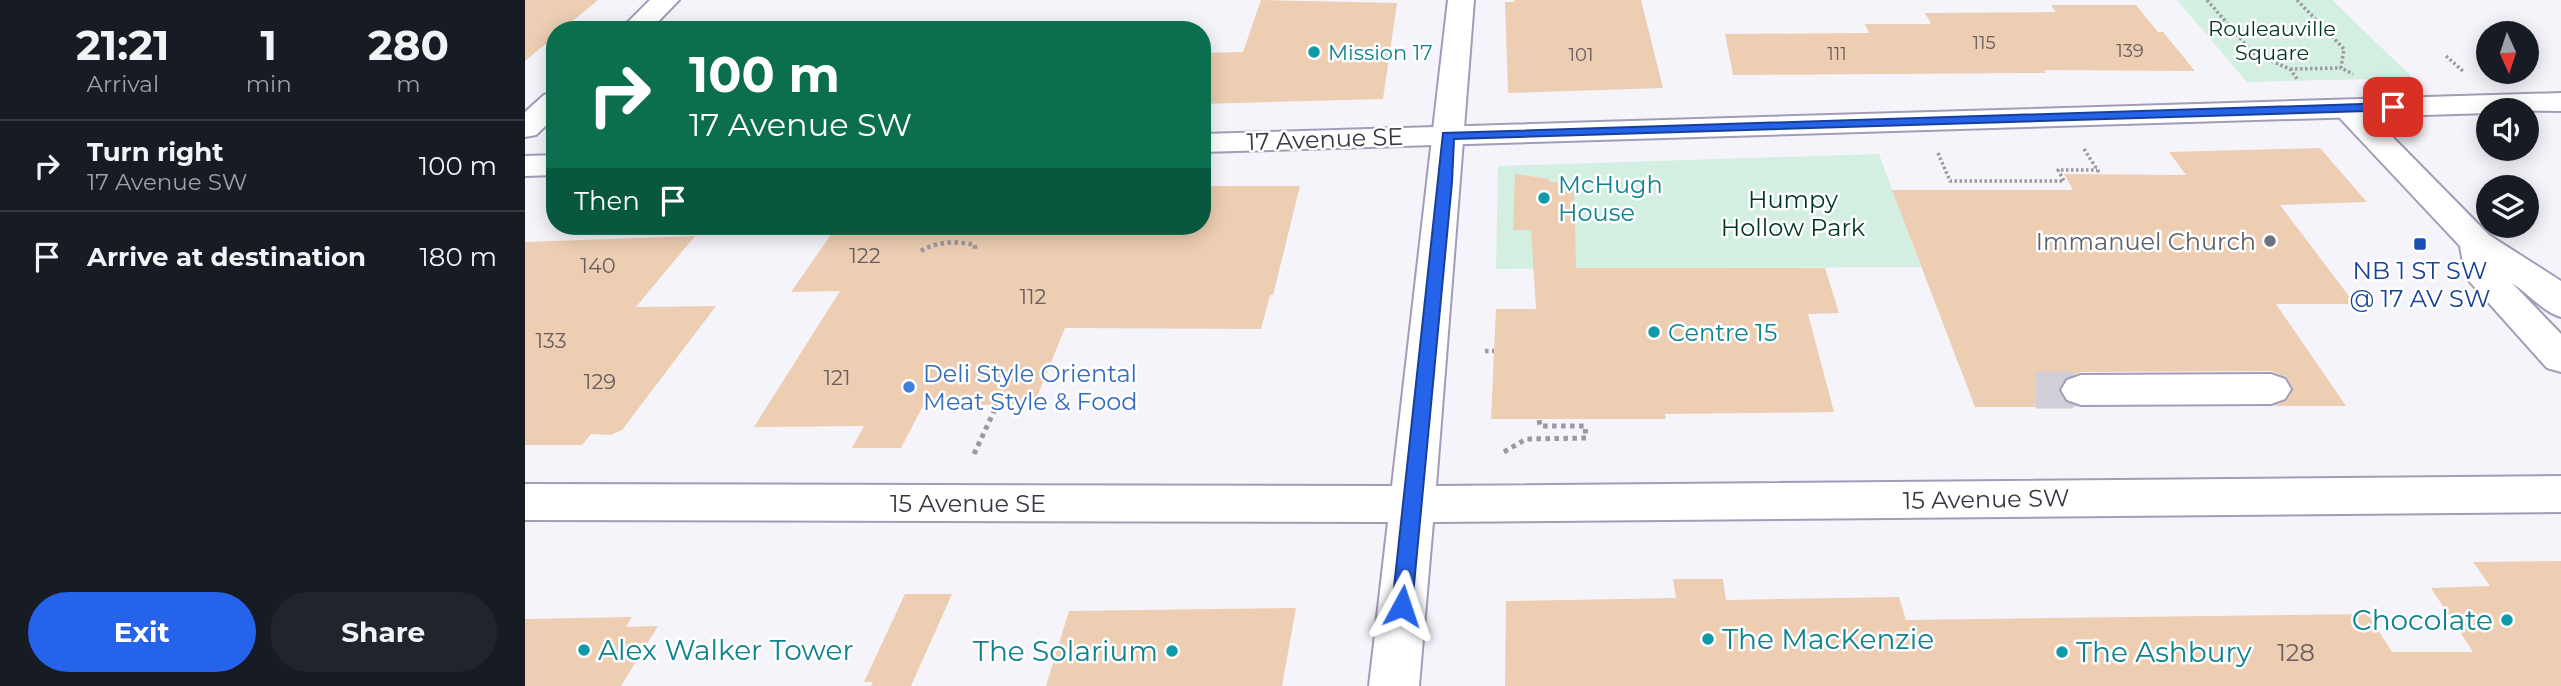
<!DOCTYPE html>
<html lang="en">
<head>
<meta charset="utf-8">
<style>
	:root { --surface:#171b24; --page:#20242c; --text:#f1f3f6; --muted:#9ea1a6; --line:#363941; --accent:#2563eb }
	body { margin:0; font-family:Montserrat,sans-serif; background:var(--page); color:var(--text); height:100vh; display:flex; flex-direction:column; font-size:26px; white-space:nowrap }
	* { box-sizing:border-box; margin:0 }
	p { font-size:23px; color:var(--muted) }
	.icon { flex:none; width:38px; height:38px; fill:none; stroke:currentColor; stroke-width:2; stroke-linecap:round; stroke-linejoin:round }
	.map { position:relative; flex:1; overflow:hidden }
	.details { display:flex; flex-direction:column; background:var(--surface); width:525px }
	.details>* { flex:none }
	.top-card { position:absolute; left:21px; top:21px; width:665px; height:214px; border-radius:28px; box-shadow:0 4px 18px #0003; background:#0b6e4f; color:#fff; overflow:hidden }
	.needle { width:46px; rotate:177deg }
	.controls { position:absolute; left:1951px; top:21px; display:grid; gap:14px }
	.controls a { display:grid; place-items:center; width:63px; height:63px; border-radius:50%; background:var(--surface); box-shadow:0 4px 18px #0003; font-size:35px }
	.pin { position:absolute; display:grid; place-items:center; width:60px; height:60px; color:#fff; margin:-30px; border-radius:14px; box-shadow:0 4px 10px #0006 }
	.me { position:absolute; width:77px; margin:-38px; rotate:5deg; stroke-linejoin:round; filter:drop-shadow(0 0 5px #0008) }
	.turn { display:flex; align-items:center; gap:24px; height:147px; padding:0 28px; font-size:32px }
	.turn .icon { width:91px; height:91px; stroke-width:2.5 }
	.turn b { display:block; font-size:49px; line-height:60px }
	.then { display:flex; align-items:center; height:66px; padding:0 28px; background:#0003; gap:14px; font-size:26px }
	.eta { display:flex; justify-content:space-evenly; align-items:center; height:119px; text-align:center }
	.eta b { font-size:42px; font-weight:700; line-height:49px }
	.cta { display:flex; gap:14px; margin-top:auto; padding:14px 28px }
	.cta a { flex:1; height:80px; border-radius:42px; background:var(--accent); color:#fff; font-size:28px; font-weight:700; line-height:80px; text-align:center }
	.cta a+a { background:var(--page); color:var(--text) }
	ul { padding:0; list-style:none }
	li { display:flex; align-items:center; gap:21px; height:91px; padding:0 28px; border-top:2px solid var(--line) }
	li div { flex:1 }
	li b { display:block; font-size:26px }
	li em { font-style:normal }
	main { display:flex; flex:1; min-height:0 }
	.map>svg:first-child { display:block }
	.green { fill:#d3efe1 }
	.building { fill:#edceb2 }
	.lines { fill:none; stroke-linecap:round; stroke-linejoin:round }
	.minor-tunnel { stroke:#d0ced6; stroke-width:37; stroke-dasharray:37 18; stroke-linecap:butt }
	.minor-casing { stroke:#a29cb8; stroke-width:4 }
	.major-casing { stroke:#a29cb8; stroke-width:4 }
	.path-far2 { stroke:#9a98a1; stroke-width:3.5; stroke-dasharray:2.5 2.5; stroke-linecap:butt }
	.path-far1 { stroke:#9a98a1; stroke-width:4.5; stroke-dasharray:3.5 3.5; stroke-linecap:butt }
	.path { stroke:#9a98a1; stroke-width:5; stroke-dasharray:4.5 4.5; stroke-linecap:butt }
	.minor { fill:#fff; fill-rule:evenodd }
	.major { fill:#fff; fill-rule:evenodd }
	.route { fill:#2563eb; stroke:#184099; stroke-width:2 }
	.culture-dot { fill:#0f9aa8; stroke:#fff; stroke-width:2.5 }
	.worship-dot { fill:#6b7280; stroke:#fff; stroke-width:2.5 }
	.transit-dot { fill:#1a4fb4; stroke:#fff; stroke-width:2.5 }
	.shop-dot { fill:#3f7fe0; stroke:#fff; stroke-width:2.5 }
	.labels { text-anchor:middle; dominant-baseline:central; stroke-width:5; stroke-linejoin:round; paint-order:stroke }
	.far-number-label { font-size:18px; fill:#675d5f }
	.far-park-label { font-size:21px; fill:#003624; stroke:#fff }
	.far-culture-label { font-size:21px; fill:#0d838f; stroke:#fff; text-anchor:start }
	.number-label { font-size:21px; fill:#675d5f }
	.street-label { font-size:24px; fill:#3a3743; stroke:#fff }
	.culture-label { font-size:24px; fill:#0d838f; stroke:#fff; text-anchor:start }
	.park-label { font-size:24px; fill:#003624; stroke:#fff }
	.worship-label { font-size:24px; fill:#5b616d; stroke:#fff; text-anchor:end }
	.transit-label { font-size:24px; fill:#164399; stroke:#fff }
	.shop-label { font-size:24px; fill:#366cbe; stroke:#fff; text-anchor:start }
	.near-number-label { font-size:24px; fill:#675d5f }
	.near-culture-label { font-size:28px; fill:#0d838f; stroke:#fff; text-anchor:start }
</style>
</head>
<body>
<main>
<section class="details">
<div class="eta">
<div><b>21:21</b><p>Arrival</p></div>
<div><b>1</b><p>min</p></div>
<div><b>280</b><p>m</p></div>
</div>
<ul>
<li><svg class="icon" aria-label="right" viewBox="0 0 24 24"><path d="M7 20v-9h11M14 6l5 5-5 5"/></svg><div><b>Turn right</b><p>17 Avenue SW</p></div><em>100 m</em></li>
<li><svg class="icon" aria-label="arrive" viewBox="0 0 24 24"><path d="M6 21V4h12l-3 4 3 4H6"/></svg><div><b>Arrive at destination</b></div><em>180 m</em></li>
</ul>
<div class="cta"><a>Exit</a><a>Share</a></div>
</section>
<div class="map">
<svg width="2036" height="686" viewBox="0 0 2036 686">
	<rect width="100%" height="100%" fill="#f6f4fb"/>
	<g class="green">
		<path d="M 1652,0 L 1807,0 L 1888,78 L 1722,82 Z"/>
		<path d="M 1354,154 L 1396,267 L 971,269 L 973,166 Z"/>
	</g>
	<g class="building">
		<path d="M 0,0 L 73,0 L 37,30 L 30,30 L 30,36 L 0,61 Z"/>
		<path d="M 736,0 L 872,3 L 858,99 L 677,104 L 677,53 L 718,52 Z"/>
		<path d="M 989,0 L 1116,0 L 1138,88 L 983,93 L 980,2 L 989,2 Z"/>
		<path d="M 1526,5 L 1611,5 L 1633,32 L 1638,32 L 1670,71 L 1519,70 L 1521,73 L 1208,75 L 1200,34 L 1344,33 L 1340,24 L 1406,24 L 1400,13 L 1531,12 Z"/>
		<path d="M 1795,148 L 1842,202 L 1755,205 L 1830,304 L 1751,304 L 1821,406 L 1749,406 L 1762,400 L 1768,388 L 1761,377 L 1746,371 L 1556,372 L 1541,378 L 1534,389 L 1540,401 L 1553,407 L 1450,407 L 1367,190 L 1548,190 L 1539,174 L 1661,175 L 1644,152 Z"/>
		<path d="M 990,174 L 1024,179 L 1024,182 L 1049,183 L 1051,268 L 1300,268 L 1314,313 L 1283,314 L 1309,412 L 1140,414 L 1141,419 L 966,419 L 971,309 L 1011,309 L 1006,230 L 988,230 Z"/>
		<path d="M 677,186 L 775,186 L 748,295 L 745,295 L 736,329 L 540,328 L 509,404 L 398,406 L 376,448 L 327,448 L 339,426 L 229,427 L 315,291 L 266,292 L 312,226 L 677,226 Z"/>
		<path d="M 170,236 L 111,307 L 191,306 L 97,430 L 86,435 L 66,434 L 57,445 L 0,445 L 0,242 Z"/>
		<path d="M 2036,561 L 2036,686 L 980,686 L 981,601 L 1151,598 L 1148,579 L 1198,579 L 1201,600 L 1374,597 L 1381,620 L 1843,614 L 1867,652 L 1948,652 L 1906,588 L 1965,586 L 1948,562 Z"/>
		<path d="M 380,594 L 427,594 L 386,686 L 346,686 L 348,682 L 339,682 Z"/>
		<path d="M 771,608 L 757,686 L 521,686 L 544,611 Z"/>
		<path d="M 107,617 L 101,627 L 133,626 L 96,686 L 0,686 L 0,619 Z"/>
	</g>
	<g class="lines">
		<path class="minor-tunnel" d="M 1511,390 L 1556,390"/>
		<defs>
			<g id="minor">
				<path d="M 923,0 L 949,0 L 911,486 L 2036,476 L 2036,512 L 908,522 L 894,686 L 844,686 L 863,522 L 0,520 L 0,484 L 867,486 Z"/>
				<path d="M 1823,100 L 1834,103 L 1964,235 L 2036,281 L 2036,317 C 2018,312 2004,294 1987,283 L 2036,334 L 2036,372 L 2022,368 L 1945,282 L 1940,274 L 1935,246 L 1812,115 L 1808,109 L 1812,103 Z"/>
				<path d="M 1746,374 L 1760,379 L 1766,389 L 1760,399 L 1746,404 L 1556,405 L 1542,400 L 1536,390 L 1542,380 L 1556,375 Z"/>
			</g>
			<g id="major">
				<path d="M 125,0 L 154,0 L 125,30 L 95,30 Z"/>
				<path d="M 30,92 L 30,117 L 11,135 L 0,137 L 0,112 L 19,95 Z"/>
				<path d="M 2036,93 L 2036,111 L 1964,110 L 1964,113 L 677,152 L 677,134 Z"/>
				<path d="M 30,155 L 30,175 L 0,176 L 0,156 Z"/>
			</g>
		</defs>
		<use href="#minor" class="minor-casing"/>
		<use href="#major" class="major-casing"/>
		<g class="path-far2">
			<path d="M 1682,0 L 1728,53 L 1765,69 L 1772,79"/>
			<path d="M 1772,0 L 1819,49 L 1816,68 L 1828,74"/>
			<path d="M 1921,56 L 1939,72"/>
			<path d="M 1765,69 L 1816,68"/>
			<path d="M 1559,149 L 1575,174"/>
			<path d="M 1413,153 L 1425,181 L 1539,181 L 1533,170 L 1572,170"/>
		</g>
		<g class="path-far1">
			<path d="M 396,251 C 412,241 432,241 450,245 L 450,250"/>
			<path d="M 960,351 L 969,351"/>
			<path d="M 470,408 L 472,405"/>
		</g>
		<g class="path">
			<path d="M 979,452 L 1001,439 L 1061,438 L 1060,426 L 1015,426 L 1014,419"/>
			<path d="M 449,454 L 471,407"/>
		</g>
		<use href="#minor" class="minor"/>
		<use href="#major" class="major"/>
	</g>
	<path class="route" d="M 1868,103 L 1873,104 L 1873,110 L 929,139 L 927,182 L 887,606 L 884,612 L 877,614 L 870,612 L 867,606 L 918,133 Z"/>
	<g class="culture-dot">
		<circle cx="789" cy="52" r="7"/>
		<circle cx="1019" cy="198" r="7"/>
		<circle cx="1129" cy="332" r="7"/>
		<circle cx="1982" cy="620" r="7"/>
		<circle cx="1183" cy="639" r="7"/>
		<circle cx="59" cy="650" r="7"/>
		<circle cx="647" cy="651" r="7"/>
		<circle cx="1537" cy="652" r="7"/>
	</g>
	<circle class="worship-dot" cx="1745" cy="241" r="7"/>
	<rect class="transit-dot" x="1888" y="237" width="14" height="14" rx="3.5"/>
	<circle class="shop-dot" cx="384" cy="387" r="7"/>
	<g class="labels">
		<g class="far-number-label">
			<text x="1459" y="43">115</text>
			<text x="1605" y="51">139</text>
			<text x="1312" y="54">111</text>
			<text x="1056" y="55">101</text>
		</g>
		<g class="far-park-label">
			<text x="1747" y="28">Rouleauville<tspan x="1747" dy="24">Square</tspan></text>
		</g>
		<g class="far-culture-label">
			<text x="803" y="52">Mission 17</text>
		</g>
		<g class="number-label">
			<text x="340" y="255">122</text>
			<text x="73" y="265">140</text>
			<text x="508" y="296">112</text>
			<text x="26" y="340">133</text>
			<text x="312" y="377">121</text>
			<text x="75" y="381">129</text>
		</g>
		<g class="street-label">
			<text transform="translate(800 139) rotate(-2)">17 Avenue SE</text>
			<text transform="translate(1461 499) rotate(-1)">15 Avenue SW</text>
			<text x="443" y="503">15 Avenue SE</text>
		</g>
		<g class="culture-label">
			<text x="1033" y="184">McHugh<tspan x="1033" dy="28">House</tspan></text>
			<text x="1143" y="332">Centre 15</text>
		</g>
		<g class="park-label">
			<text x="1268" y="199">Humpy<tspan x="1268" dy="28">Hollow Park</tspan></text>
		</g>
		<g class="worship-label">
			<text x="1731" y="241">Immanuel Church</text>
		</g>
		<g class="transit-label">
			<text x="1895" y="270">NB 1 ST SW<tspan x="1895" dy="28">@ 17 AV SW</tspan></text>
		</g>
		<g class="shop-label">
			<text x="398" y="373">Deli Style Oriental<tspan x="398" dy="28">Meat Style &amp; Food</tspan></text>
		</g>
		<g class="near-number-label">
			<text x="1771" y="652">128</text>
		</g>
		<g class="near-culture-label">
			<text x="1968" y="620" text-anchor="end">Chocolate</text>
			<text x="1197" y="639">The MacKenzie</text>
			<text x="73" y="650">Alex Walker Tower</text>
			<text x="633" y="651" text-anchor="end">The Solarium</text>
			<text x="1551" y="652">The Ashbury</text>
		</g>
	</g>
</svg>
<div class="controls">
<a><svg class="needle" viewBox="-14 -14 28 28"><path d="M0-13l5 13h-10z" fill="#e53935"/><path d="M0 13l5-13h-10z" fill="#9ea1a6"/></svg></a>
<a><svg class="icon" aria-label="sound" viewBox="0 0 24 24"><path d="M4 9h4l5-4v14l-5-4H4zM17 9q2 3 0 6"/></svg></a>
<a><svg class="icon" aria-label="layers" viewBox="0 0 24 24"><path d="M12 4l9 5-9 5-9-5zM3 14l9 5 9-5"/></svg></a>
</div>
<div class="pin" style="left:1868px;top:107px;background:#d93025"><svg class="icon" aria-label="arrive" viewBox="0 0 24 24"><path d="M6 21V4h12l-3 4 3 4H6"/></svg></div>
<svg class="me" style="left:877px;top:606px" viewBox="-20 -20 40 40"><path d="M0-17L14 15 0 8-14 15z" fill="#2563eb" stroke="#fff" stroke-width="4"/></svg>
<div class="top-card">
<div class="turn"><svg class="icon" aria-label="right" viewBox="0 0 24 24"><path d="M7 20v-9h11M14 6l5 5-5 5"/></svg><div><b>100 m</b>17 Avenue SW</div></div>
<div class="then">Then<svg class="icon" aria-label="arrive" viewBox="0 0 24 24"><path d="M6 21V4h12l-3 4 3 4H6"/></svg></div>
</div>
</div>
</main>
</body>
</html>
